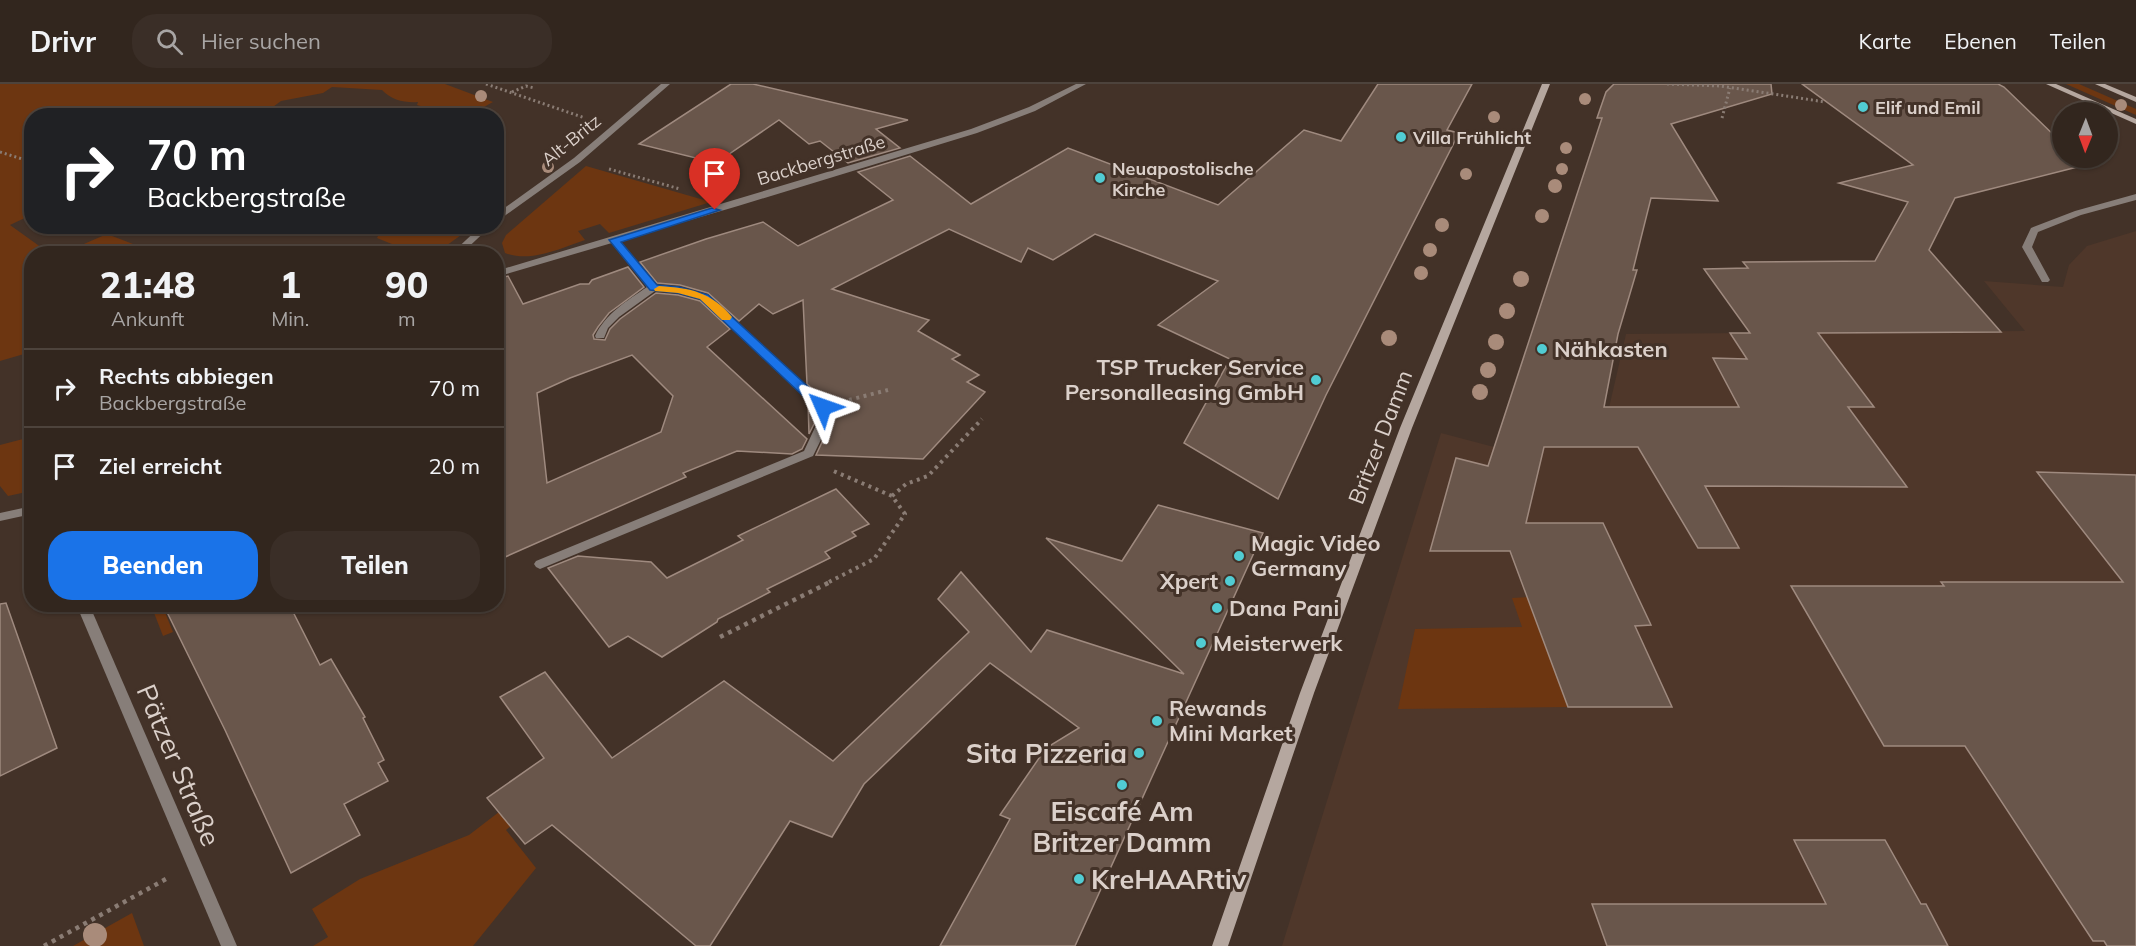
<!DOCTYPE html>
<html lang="de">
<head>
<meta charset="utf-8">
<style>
	:root { --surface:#32261e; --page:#3a2e27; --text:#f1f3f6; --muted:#a8a5a4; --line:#4d433c; --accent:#1a73e8 }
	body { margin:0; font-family:Mulish,sans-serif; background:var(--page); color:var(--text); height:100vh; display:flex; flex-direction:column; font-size:22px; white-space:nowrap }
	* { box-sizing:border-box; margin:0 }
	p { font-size:20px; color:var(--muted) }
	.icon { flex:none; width:33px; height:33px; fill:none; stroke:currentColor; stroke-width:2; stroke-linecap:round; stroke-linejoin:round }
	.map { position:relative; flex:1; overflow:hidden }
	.side { position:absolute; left:24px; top:162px; width:480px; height:366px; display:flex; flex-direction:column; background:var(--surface); border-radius:24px; box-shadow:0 2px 4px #0004,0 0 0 2px var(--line) }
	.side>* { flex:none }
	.top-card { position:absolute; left:24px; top:24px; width:480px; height:126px; border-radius:24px; box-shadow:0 2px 4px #0004,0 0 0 2px var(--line); background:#202124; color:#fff; overflow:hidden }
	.needle { width:39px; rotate:181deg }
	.buttons { position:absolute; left:2052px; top:18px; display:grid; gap:12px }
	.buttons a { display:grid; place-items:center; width:66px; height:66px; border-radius:50%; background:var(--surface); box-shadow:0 2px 4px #0004,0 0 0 2px var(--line); font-size:30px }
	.pin { position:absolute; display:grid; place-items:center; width:51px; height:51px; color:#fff; margin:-62px -26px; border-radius:50% 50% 50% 0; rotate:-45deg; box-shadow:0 0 6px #0007 }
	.pin .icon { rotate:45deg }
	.me { position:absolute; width:66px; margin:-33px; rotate:313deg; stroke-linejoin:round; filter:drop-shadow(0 0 4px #0008) }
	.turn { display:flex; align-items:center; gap:21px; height:126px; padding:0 24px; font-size:27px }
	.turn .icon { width:78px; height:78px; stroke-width:2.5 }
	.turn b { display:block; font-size:42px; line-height:51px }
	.eta { display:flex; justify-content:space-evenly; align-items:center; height:102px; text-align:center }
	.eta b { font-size:36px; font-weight:800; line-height:42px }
	.primary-button { display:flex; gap:12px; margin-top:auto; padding:12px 24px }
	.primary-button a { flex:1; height:69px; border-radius:24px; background:var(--accent); color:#fff; font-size:24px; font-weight:800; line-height:69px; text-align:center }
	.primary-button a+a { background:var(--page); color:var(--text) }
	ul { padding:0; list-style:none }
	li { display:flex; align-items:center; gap:18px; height:78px; padding:0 24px; border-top:2px solid var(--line) }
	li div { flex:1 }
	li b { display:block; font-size:22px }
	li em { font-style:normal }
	header { display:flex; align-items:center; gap:36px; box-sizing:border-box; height:84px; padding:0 30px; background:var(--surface); border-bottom:2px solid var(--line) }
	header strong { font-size:28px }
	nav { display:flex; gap:33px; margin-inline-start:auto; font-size:21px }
	.search { width:420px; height:54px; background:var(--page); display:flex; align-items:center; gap:15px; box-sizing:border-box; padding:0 21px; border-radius:24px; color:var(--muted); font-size:22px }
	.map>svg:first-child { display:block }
	.built { fill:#4f372a }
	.green { fill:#6d3611 }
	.building { fill:#69564b; stroke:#9f8a7f; stroke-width:1.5; fill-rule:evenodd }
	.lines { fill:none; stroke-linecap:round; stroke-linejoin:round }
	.path-far2 { stroke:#8a7c74; stroke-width:3; stroke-dasharray:2 3; stroke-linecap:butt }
	.path-far1 { stroke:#8a7c74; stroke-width:4; stroke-dasharray:3 4.5; stroke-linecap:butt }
	.path { stroke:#8a7c74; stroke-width:4.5; stroke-dasharray:4 5; stroke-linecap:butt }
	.lane { fill:#877e79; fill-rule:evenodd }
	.street { fill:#877e79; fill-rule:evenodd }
	.secondary { fill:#b5a79f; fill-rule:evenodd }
	.tree { fill:#a98b7a }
	.route { fill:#1a73e8; stroke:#114b97; stroke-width:1.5 }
	.slow { fill:#f59e0b }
	.poi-dot { fill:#51ccd3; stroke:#433228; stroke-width:2 }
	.labels { text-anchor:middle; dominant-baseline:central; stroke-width:6; stroke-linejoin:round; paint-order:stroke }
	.far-poi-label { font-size:18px; font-weight:bold; fill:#dbd0ca; stroke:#433228; text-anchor:start }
	.far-street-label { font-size:18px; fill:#dbd0ca; stroke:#433228 }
	.poi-label { font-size:22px; font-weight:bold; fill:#dbd0ca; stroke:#433228; text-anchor:start }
	.street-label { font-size:22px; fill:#dbd0ca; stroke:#433228 }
	.near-poi-label { font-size:27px; font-weight:bold; fill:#dbd0ca; stroke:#433228; text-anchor:end }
	.near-street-label { font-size:27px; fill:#dbd0ca; stroke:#433228 }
</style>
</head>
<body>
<header>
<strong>Drivr</strong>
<div class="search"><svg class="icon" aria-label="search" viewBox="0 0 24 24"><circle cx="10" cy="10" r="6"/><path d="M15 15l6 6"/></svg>Hier suchen</div>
<nav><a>Karte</a><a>Ebenen</a><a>Teilen</a></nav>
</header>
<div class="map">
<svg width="2136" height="862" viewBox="0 0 2136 862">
	<rect width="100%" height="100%" fill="#433228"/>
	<path class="built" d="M 2136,147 L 2136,862 L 1282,862 L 1441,349 L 1494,363 L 1600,363 L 1626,250 L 2025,247 L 1984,197 L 2063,203 L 2069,181 L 2087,162 Z"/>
	<g class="green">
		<path d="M 0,0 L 445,0 L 493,18 L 480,25 L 450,30 L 442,24 L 433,26 L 417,21 L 418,18 C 405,19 391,16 382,6 L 332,3 L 323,9 L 281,17 L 262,31 L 32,32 L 31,131 L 10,141 L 49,169 L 32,170 L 31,270 L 24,270 L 0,277 Z"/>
		<path d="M 2066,0 L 2079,0 L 2136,25 L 2136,31 Z"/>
		<path d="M 586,82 L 711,118 L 609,149 L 600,140 L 578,147 L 585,156 C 561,164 531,179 505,169 L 502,159 L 506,151 Z"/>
		<path d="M 459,142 L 468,146 L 436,169 L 414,169 L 377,154 L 380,148 L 390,143 Z"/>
		<path d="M 107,150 L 146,165 L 136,169 L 63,169 Z"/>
		<path d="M 31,348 L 31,407 L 8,412 L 0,402 L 0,361 L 23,355 Z"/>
		<path d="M 1528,513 L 1568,623 L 1398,625 L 1415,545 L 1522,543 L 1512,514 Z"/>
		<path d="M 151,521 L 162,521 L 173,548 L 163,552 Z"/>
		<path d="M 499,728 L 511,742 L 506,746 L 536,784 L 473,862 L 313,862 L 328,853 L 312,825 L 360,795 L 469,751 Z"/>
		<path d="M 132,829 L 144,862 L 73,862 Z"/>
	</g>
	<g class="building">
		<path d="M 731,0 L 753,0 L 908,36 L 876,45 L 900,64 L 848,79 L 820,57 L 809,60 L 779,36 L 716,79 L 639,60 Z"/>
		<path d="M 1378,0 L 1472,0 L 1447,46 L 1459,49 L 1326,311 L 1278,415 L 1184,359 L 1230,275 L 1158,241 L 1218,197 L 1095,150 L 1053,176 L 1028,164 L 1021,178 L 949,145 L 832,205 L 929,236 L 918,247 L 960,271 L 952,275 L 979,291 L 967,298 L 985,308 L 923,375 L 816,371 L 832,337 L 829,319 L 807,300 L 803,216 L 773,230 L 759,220 L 739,237 L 708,209 L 680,201 L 657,199 L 640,178 L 706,155 L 763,138 L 798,162 L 893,116 L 858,88 L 910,72 L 971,120 L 1068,64 L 1218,121 L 1304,46 L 1341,57 Z"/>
		<path d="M 1614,0 L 1771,0 L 1772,10 L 1671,40 L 1718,117 L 1651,114 L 1633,186 L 1637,186 L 1618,250 L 1604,323 L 1739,323 L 1713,274 L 1747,275 L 1730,249 L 1750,249 L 1704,185 L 1748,184 L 1743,178 L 1875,177 L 1908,118 L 1839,99 L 1913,81 L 1802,0 L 1998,0 L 2004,3 L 2062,59 L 2062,74 L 2077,74 L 2085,81 L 1955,114 L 1929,166 L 2001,248 L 1818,249 L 1874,323 L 1848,323 L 1907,403 L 1705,402 L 1739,464 L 1698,464 L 1638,363 L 1544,363 L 1526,439 L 1603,439 L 1651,541 L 1635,542 L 1672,623 L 1568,623 L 1510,467 L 1430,467 L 1456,374 L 1488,382 L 1602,34 L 1597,34 L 1606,8 Z"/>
		<path d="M 628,183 L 644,203 L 609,229 L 598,243 L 593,251 L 594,255 L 605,256 L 610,245 L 620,235 L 656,209 L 678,211 L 700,217 L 730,245 L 707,263 L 807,355 L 802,365 L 792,370 L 737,367 L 683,389 L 686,393 L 496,477 L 496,195 L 508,192 L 523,220 L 580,200 L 589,200 L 592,196 ZM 632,271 L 673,312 L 661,348 L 547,399 L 537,309 L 570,294 Z"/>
		<path d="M 808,318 L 816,325 L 816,336 L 809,350 Z"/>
		<path d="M 2037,388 L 2136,391 L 2136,862 L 2107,862 L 2104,857 L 2093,857 L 1965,662 L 1884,662 L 1791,502 L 1944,502 L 1941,498 L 2123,498 Z"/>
		<path d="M 836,405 L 869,440 L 852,448 L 856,452 L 825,468 L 830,474 L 767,505 L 770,508 L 718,535 L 717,538 L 662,573 L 628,552 L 609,563 L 548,484 L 578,472 L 651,478 L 667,494 L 743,456 L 738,452 Z"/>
		<path d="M 1158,421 L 1263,449 L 1075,862 L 940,862 L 1010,735 L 1000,731 L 1046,664 L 1079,644 L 990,579 L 864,700 L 832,753 L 790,737 L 710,862 L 696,862 L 552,741 L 525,760 L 487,714 L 544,674 L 500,613 L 545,588 L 612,674 L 724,597 L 833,677 L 969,548 L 938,515 L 961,488 L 1031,568 L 1047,546 L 1184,590 L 1046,454 L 1122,477 Z"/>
		<path d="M 6,519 L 57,664 L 0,692 L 0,520 Z"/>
		<path d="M 163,520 L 289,520 L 320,581 L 331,575 L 365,633 L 363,634 L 384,676 L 378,679 L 388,697 L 344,720 L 360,751 L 291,789 L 225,646 Z"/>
		<path d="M 1794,756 L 1885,756 L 1921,820 L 1926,820 L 1948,862 L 1607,862 L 1592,820 L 1826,820 Z"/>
	</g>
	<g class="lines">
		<g class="path-far2">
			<path d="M 486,0 L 585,34"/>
			<path d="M 1667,0 L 1721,2 L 1825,18"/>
			<path d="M 512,8 L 526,2 L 534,4"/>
			<path d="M 1722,34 L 1730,4"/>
			<path d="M 0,68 L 32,78"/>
			<path d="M 609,85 L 680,105"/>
			<path d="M 145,142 L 149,145"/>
			<path d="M 314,170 L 331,163 L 360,170"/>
		</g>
		<g class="path-far1">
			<path d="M 849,316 L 888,306"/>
			<path d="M 892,412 L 906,400 L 928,392 L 982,335"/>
			<path d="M 829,498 L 874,475 L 905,430 L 892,412 L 831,386"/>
		</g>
		<g class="path">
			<path d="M 720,553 L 832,497"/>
			<path d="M 44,862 L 166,795"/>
		</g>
		<path class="lane" d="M 614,153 L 617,154 L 656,201 L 679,203 L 707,211 L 827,321 L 830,337 L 813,372 L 540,485 L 536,483 L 534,480 L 536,477 L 804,367 L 818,337 L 818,324 L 701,215 L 678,209 L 655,207 L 619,233 L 608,244 L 604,254 L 596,254 L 595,252 C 606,229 627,217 647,203 L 609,156 Z"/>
		<g class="street">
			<path d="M 661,0 L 670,0 L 580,78 L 496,138 L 496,130 L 574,74 Z"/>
			<path d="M 1076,0 L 1086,0 L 1035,27 L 977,49 L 738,122 L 496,193 L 496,187 L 971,45 L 1029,23 Z"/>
			<path d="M 2136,110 L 2136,116 L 2081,131 L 2038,148 L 2032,163 L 2050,196 L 2048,198 L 2042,198 L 2022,163 L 2031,144 L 2075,127 Z"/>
			<path d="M 481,142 L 491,142 L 461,170 L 451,170 Z"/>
			<path d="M 32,422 L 32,430 L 0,437 L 0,429 Z"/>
			<path d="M 76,520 L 89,520 L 237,862 L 221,862 Z"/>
		</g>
		<g class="secondary">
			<path d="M 1542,0 L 1550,0 L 1412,344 L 1314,609 L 1228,862 L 1212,862 L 1300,609 L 1400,344 Z"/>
			<path d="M 2046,0 L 2056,0 L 2136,35 L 2136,40 Z"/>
			<path d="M 2095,0 L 2105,0 L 2136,13 L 2136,18 Z"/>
		</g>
	</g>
	<g class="tree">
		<circle cx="481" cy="12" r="6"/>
		<circle cx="1585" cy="15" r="6"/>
		<circle cx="2121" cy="21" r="6"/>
		<circle cx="1494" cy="33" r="6"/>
		<circle cx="1566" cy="64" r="6"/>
		<circle cx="548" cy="83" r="6"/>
		<circle cx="1562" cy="85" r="6"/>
		<circle cx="1466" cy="90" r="6"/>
		<circle cx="1555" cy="102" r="7"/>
		<circle cx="1542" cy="132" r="7"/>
		<circle cx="1442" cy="141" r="7"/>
		<circle cx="1430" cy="166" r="7"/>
		<circle cx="1421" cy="189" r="7"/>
		<circle cx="1521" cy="195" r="8"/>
		<circle cx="1507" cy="227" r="8"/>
		<circle cx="1389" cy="254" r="8"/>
		<circle cx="1496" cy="258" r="8"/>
		<circle cx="1488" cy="286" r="8"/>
		<circle cx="1480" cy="308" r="8"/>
		<circle cx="95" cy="851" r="12"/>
	</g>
	<path class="route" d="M 712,124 L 720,126 L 621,158 L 657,201 L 679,203 L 708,211 L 827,320 L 829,323 L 827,326 L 818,326 L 700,215 L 678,209 L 650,206 L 609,156 Z"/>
	<path class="slow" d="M 659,202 C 691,204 711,208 732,233 L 730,236 L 722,236 L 700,215 L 678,209 L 655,207 L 654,205 Z"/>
	<g class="poi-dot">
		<circle cx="1863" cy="23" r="6"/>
		<circle cx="1401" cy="53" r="6"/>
		<circle cx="1100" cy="94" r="6"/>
		<circle cx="1542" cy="265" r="6"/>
		<circle cx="1316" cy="296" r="6"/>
		<circle cx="1239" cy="472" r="6"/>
		<circle cx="1230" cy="497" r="6"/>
		<circle cx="1217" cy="524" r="6"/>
		<circle cx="1201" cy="559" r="6"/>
		<circle cx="1157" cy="637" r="6"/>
		<circle cx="1139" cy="669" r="6"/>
		<circle cx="1122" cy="701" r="6"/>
		<circle cx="1079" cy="795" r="6"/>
	</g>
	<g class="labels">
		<g class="far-poi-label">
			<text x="1875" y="23">Elif und Emil</text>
			<text x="1413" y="53">Villa Frühlicht</text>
			<text x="1112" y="84">Neuapostolische<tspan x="1112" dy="21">Kirche</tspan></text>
		</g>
		<g class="far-street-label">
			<text transform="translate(571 56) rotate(-39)">Alt-Britz</text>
			<text transform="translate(821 76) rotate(-17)">Backbergstraße</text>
		</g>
		<g class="poi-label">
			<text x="1554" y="265">Nähkasten</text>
			<text x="1304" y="283" text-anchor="end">TSP Trucker Service<tspan x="1304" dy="25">Personalleasing GmbH</tspan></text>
			<text x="1251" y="459">Magic Video<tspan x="1251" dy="25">Germany</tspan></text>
			<text x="1218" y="497" text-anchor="end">Xpert</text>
			<text x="1229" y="524">Dana Pani</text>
			<text x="1213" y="559">Meisterwerk</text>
			<text x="1169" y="624">Rewands<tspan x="1169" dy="25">Mini Market</tspan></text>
		</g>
		<g class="street-label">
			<text transform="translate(1380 353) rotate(-69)">Britzer Damm</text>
		</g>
		<g class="near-poi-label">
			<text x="1127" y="669">Sita Pizzeria</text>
			<text x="1122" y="727" text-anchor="middle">Eiscafé Am<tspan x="1122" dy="31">Britzer Damm</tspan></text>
			<text x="1091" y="795" text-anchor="start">KreHAARtiv</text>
		</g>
		<g class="near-street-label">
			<text transform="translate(179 681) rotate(67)">Pätzer Straße</text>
		</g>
	</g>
</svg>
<div class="buttons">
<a><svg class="needle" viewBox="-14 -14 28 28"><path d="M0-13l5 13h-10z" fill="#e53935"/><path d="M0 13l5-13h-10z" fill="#a8a5a4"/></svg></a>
</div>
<div class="pin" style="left:715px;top:126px;background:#d93025"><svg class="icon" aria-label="arrive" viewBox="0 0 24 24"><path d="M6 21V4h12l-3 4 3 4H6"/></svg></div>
<svg class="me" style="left:823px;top:323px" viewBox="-20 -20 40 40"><path d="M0-17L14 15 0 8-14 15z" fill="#1a73e8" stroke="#fff" stroke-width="4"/></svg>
<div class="top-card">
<div class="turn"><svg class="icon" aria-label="right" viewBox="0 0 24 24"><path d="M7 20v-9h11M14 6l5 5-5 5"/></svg><div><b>70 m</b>Backbergstraße</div></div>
</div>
<section class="side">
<div class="eta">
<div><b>21:48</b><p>Ankunft</p></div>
<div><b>1</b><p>Min.</p></div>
<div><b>90</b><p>m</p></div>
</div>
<ul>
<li><svg class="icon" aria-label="right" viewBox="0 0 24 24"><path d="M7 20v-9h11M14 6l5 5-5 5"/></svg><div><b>Rechts abbiegen</b><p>Backbergstraße</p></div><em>70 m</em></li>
<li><svg class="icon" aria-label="arrive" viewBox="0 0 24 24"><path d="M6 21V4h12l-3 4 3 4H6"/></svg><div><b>Ziel erreicht</b></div><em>20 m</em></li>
</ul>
<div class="primary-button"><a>Beenden</a><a>Teilen</a></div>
</section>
</div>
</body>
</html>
